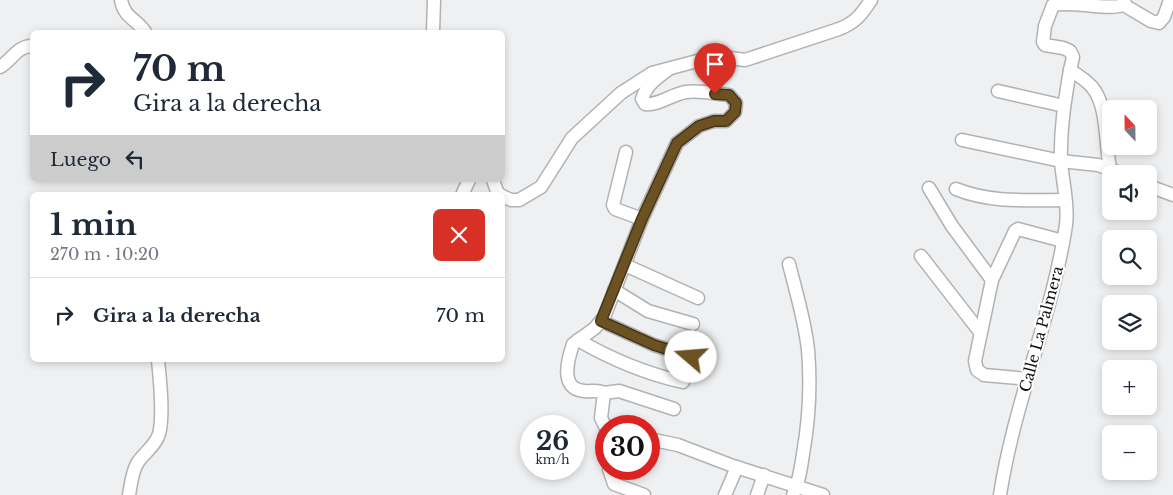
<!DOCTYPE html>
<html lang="es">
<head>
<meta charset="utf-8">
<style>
	:root { --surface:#fff; --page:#f6f6f7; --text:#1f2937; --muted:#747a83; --line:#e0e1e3 }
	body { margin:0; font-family:"Libre Baskerville",serif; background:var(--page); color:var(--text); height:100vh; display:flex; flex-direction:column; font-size:19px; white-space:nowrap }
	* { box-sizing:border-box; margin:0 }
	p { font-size:16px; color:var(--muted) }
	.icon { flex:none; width:28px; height:28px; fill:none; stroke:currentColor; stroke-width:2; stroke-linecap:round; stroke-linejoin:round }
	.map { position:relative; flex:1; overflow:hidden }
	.panel { position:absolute; left:30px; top:192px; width:475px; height:170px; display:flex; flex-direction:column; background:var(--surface); border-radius:8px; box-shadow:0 2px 8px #0003 }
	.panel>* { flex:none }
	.guide { position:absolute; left:30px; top:30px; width:475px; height:152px; border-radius:8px; box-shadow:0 2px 8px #0003; background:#fff; color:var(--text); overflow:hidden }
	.needle { width:32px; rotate:338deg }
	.tools { position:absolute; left:1102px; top:100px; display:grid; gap:10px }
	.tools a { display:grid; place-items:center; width:55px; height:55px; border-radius:8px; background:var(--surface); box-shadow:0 2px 8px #0003; font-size:25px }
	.speed { position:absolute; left:520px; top:415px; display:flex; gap:10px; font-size:25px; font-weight:700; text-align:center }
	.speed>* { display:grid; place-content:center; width:65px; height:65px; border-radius:50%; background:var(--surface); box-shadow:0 2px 8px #0003; line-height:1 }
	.speed small { font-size:12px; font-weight:400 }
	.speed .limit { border:8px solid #d22; background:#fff; color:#111 }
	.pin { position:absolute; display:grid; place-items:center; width:42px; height:42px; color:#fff; margin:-51px -21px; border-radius:50% 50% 50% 0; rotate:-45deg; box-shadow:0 0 5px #0007 }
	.pin .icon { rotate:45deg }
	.me { position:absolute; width:55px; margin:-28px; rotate:288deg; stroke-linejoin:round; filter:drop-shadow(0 0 4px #0008) }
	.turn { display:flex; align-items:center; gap:18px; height:105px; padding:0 20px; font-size:22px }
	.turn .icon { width:65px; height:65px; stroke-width:2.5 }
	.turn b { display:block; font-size:35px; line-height:42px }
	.then { display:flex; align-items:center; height:48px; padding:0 20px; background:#0003; gap:10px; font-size:19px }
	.round { display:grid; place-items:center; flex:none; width:52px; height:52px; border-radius:8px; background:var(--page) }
	.headline { display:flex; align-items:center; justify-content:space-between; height:85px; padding:0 20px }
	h1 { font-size:30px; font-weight:700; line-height:38px }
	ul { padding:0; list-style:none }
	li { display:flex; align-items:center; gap:15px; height:75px; padding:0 20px; border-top:1px solid var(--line) }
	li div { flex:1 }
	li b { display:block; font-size:19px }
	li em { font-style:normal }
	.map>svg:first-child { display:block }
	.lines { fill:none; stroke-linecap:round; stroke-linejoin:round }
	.minor-casing { stroke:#b1b2b3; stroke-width:15 }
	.minor { stroke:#fff; stroke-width:12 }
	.route-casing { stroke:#463517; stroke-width:12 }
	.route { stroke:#6c5223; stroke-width:9 }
	.labels { text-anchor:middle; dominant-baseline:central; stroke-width:4.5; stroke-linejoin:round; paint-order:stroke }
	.street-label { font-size:15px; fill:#0d0e0e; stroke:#fff }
</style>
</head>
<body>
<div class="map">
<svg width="1173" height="495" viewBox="0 0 1173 495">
	<rect width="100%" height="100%" fill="#eff0f1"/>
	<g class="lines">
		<defs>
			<g id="minor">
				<path d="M 121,0 C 124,18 137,19 145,32"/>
				<path d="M 1124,5 L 1151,21 L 1159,23 L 1164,17 L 1170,0"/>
				<path d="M 433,32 L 434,0"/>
				<path d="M 0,67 C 12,60 17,46 32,46"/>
				<path d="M 998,91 L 1064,106"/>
				<path d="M 962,140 L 1061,161 L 1098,165 L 1123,174"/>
				<path d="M 626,152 L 613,205 L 615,209 L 642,219"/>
				<path d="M 1110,168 C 1105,145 1108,105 1092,87 C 1086,80 1078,75 1070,70 L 1073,57 L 1070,51 L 1063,48 L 1045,45 L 1043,42 L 1045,26 L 1053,5 C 1072,0 1111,12 1125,4 L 1124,0"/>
				<path d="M 493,180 L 498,194 L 501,195"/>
				<path d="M 1149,186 L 1173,195"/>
				<path d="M 929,188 L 952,226 L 992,280"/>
				<path d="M 956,189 C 990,203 1028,200 1065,200"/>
				<path d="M 462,195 L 469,180"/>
				<path d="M 502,196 L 511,200 L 519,200 L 541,187 L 572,138 L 621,93 L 652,73 L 716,56 L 745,60 L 839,29 C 855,23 862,14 871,0"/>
				<path d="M 921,256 L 980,332"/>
				<path d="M 789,264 C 796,292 805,321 808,350 C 811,385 809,420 803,454 C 801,468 799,482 793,495"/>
				<path d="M 625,265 L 698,298"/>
				<path d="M 614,290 L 648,311 L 693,324"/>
				<path d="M 601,321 L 654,345 L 691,357"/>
				<path d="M 578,340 C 611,359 647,374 683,382"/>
				<path d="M 1028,379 L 984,375 L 977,370 L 975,361 L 992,280 L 1015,231 L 1018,229 L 1063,241"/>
				<path d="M 604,393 L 619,391 L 674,409"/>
				<path d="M 606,428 L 601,418 L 604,393 C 597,389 592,392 584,391 C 559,389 568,359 573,344 L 595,328 L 604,317 L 642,219 L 677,143 L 699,126 L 714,121 L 726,121 L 735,112 L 736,103 L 729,95 C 716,94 700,90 686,92 C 672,94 658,106 645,104 L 642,99 C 646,85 658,77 669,69"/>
				<path d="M 606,432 L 605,435 L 606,446"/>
				<path d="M 649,439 L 678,445 L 733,466 L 823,495"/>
				<path d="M 609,469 L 614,484 L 644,495"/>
				<path d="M 129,495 C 131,484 132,471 138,462 C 145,452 156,445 159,434 C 164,415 160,380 158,360"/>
				<path d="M 725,495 L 737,467"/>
				<path d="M 757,495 L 764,475"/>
				<path d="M 1000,495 C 1014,403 1052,317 1066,225 C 1069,204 1062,181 1061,160 C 1060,129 1065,100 1070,70"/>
			</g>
		</defs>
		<use href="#minor" class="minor-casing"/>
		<use href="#minor" class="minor"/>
	</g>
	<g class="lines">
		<defs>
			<path id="route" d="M 691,357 L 654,345 L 601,321 L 642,219 L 677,143 L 699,126 L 714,121 L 726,121 L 735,112 L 736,103 L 729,95 L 715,94"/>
		</defs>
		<use href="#route" class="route-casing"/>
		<use href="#route" class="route"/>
	</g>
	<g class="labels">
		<g class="street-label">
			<text transform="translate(1041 329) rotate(-75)">Calle La Palmera</text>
		</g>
	</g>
</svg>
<div class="tools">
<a><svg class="needle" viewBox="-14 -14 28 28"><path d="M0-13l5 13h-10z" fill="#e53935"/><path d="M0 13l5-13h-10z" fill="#747a83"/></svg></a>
<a><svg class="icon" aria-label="sound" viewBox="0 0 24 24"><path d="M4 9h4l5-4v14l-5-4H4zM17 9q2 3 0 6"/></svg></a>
<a><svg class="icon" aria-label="search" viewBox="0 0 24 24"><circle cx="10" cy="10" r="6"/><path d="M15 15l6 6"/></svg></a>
<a><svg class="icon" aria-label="layers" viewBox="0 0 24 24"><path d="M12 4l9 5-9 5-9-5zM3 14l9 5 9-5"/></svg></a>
<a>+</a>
<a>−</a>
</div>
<div class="speed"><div>26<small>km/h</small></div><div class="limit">30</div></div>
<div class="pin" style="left:715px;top:94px;background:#d93025"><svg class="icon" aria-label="arrive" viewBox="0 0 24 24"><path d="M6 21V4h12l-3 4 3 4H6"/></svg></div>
<svg class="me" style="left:691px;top:357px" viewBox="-20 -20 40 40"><circle r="19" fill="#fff"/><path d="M0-13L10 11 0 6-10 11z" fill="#6c5223"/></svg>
<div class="guide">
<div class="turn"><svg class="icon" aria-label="right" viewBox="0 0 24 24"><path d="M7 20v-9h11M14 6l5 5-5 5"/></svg><div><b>70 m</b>Gira a la derecha</div></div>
<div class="then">Luego<svg class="icon" aria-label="left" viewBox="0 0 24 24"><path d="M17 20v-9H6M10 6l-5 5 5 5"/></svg></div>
</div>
<section class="panel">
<div class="headline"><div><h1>1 min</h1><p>270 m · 10:20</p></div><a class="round" style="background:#d93025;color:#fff"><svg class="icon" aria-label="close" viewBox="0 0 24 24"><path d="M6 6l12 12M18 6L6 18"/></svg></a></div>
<ul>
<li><svg class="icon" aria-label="right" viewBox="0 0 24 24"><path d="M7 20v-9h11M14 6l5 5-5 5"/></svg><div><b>Gira a la derecha</b></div><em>70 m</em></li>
</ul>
</section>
</div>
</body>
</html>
